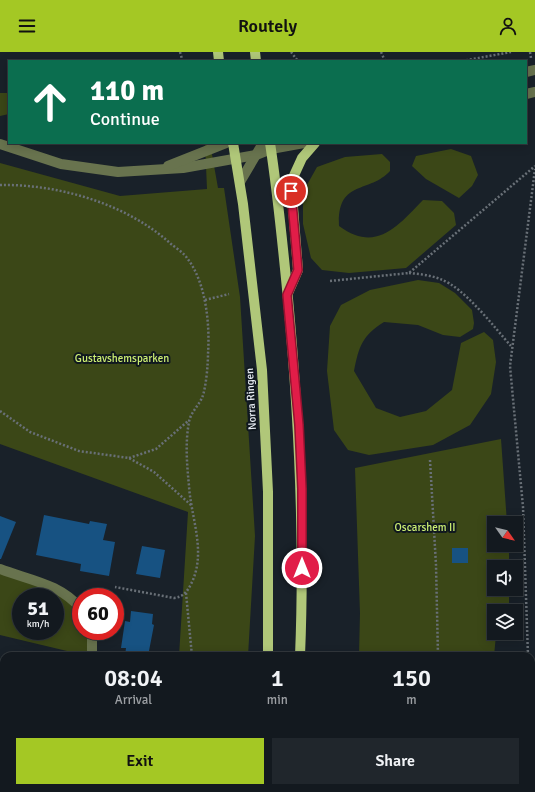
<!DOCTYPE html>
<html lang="en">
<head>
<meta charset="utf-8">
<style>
	:root { --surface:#13191f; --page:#20262c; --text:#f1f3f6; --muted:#9da0a4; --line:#32383d; --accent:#a4c824 }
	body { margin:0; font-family:Signika,sans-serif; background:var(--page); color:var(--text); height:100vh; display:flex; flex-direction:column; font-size:15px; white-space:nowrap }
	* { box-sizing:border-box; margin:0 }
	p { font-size:13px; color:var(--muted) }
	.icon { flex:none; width:22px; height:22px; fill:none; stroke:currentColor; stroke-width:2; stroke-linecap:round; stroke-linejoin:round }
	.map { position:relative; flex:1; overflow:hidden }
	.sheet { position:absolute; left:0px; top:600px; width:535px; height:140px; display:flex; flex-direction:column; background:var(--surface); border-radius:12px 12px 0 0; box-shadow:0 2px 10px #0003,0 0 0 1px var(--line) }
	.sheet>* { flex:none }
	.top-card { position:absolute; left:8px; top:8px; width:519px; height:84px; border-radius:0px; box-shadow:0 2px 10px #0003,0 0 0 1px var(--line); background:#0b6e4f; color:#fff; overflow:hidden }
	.needle { width:26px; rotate:124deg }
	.controls { position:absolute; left:487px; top:464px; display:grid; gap:8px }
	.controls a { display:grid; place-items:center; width:36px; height:36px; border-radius:0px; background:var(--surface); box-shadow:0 2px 10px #0003,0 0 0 1px var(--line); font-size:20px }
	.speed { position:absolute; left:12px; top:536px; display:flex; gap:8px; font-size:20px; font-weight:700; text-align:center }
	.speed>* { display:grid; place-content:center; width:52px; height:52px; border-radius:50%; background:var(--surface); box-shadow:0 2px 10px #0003,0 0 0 1px var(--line); line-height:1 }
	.speed small { font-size:10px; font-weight:400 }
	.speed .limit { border:6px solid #d22; background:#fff; color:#111 }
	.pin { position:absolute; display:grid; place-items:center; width:34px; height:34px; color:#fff; margin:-17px; border:2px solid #fff; border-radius:50%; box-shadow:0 1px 4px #0007 }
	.me { position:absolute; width:44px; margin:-22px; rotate:0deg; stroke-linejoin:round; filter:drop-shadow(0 0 3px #0008) }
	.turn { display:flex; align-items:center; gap:14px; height:84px; padding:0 16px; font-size:18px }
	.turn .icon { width:52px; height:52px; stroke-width:2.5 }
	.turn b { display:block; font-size:28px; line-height:34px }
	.eta { display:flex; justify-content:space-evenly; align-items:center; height:68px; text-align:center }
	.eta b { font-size:24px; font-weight:600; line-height:28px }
	.action { display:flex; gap:8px; margin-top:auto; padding:8px 16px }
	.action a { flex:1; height:46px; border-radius:0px; background:var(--accent); color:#111; font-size:16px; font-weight:600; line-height:46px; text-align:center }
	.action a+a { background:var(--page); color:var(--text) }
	header { display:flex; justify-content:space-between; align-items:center; height:52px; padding:0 16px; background:var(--accent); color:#111; font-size:18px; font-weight:600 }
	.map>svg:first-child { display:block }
	.green { fill:#3b4717; fill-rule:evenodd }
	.building { fill:#175282 }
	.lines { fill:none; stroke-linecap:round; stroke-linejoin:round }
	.path { stroke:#697077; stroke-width:2.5; stroke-dasharray:2 2; stroke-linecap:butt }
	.minor { stroke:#68734e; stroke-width:10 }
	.major { stroke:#b0c779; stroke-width:10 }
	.route-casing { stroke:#92132f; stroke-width:10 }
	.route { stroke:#e11d48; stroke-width:7 }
	.labels { text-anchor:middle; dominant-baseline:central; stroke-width:4; stroke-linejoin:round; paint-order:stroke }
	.park-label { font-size:11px; fill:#cdef74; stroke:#10181f }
	.street-label { font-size:11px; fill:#e9eef4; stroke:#10181f }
</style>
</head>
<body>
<header><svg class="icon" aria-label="menu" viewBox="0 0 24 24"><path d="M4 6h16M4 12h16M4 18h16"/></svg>Routely<svg class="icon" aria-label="person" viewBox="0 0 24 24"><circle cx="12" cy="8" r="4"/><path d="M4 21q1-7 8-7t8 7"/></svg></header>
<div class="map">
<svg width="535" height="740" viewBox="0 0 535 740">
	<rect width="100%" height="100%" fill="#192129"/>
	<g class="green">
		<path d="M 0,41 L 9,41 L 9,62 L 0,64 Z"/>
		<path d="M 205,91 L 210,91 L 218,136 L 224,136 L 240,245 L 255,484 L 248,604 L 179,604 L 188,460 L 0,392 L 0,111 L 120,144 L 207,137 Z"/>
		<path d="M 451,97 L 471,104 L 478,123 L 472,134 L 459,146 L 426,127 L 412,114 L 416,104 Z"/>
		<path d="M 382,102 L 390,110 L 390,119 C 369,142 337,127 339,174 C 376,201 397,175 423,148 L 442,149 L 454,161 L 456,173 L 406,216 L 349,221 L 322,218 L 311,206 L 303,172 L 303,140 L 317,115 L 345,105 Z"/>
		<path d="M 418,228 L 439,231 L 455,241 L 472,258 L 474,271 L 473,277 L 460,285 L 443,283 L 418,273 L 384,270 C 362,284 359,294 354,319 L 376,356 L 400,365 L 426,359 L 452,338 L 461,291 L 484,280 L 493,288 L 496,310 L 491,342 L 470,373 L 433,393 L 369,403 L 348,398 L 334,378 L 327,319 L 330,274 L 341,253 L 370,238 Z"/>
		<path d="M 501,387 L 507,471 L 494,471 L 494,493 L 509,493 L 509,515 L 494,515 L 494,537 L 509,537 L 509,559 L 494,559 L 494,581 L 509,582 L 496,583 L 494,604 L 359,604 L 360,561 L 355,416 Z"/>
		<path d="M 0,518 L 49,533 L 81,557 L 81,579 L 92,579 L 88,604 L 0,583 ZM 21,545 L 55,545 L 55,579 L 21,579 Z"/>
		<path d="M 169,736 L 239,736 L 239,740 L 168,740 Z"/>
		<path d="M 353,736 L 500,736 L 500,740 L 352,740 Z"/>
	</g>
	<g class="building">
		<path d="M 44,463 L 89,472 L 90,469 L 107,472 L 103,488 L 115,490 L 109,524 L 80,519 L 81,512 L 36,503 Z"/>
		<path d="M 0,464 L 16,470 L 1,507 L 0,507 Z"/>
		<path d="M 142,494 L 165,498 L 160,526 L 136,522 Z"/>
		<rect x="452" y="496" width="16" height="15"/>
		<path d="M 131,559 L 153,562 L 152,572 L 154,573 L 148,604 L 125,604 L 126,596 L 121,596 L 125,569 L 130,570 Z"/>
	</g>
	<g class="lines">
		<g class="path">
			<path d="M 180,0 L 182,7"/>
			<path d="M 291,0 L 298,9"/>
			<path d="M 381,0 L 385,9"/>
			<path d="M 530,0 L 531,6"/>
			<path d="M 462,9 L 511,0"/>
			<path d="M 0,133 C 59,132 127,152 171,192 C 176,196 183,200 187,206 C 206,230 210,272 208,302 C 208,313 206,336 202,346 C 198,354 190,362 189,370 C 185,391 187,413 189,434 C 191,466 207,501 191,532 C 187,540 183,545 174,546 L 115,535"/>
			<path d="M 409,221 C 419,222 430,223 440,227 C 464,235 494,275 511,294"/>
			<path d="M 330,229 L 409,221 L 535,114"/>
			<path d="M 205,248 L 229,242"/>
			<path d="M 0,359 L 30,380 L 79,399 L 129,406 L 154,420 L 191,453"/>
			<path d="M 129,406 L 156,397 L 188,369"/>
			<path d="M 430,408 L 436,513 L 438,604"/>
			<path d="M 186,541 L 192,604"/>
			<path d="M 528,604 L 523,455 L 510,314 L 535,117"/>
			<path d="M 182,740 L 183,736"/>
			<path d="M 430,740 L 430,736"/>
			<path d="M 519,740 L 520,736"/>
		</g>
		<g class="minor">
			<path d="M 526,20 L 535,18"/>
			<path d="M 526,42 L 535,40"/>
			<path d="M 0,92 L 61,112 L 118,120 L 183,116 L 256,103 L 271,97 L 304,91"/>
			<path d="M 168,114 L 226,91"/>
			<path d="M 240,130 L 263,91"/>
			<path d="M 0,517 C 29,528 61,532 81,557"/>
			<path d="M 92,579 L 92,604"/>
			<path d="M 531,636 L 535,635"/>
			<path d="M 0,654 L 4,655"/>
			<path d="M 79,740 L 80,736"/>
		</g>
		<g class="major">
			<path d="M 218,0 L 219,9"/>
			<path d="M 255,0 L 256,9"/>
			<path d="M 233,91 L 243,152 L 262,318 L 268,440 L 268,604"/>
			<path d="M 270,91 C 278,143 283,195 288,247 C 299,366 305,485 300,604"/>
			<path d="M 288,241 L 298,218 L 291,130 L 302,106 L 315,91"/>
			<path d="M 256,740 L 256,736"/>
			<path d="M 290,740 L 290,736"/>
		</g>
	</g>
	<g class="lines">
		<defs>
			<path id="route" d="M 291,139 L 298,218 L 287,243 L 299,373 L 302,437 L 302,516"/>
		</defs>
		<use href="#route" class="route-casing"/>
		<use href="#route" class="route"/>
	</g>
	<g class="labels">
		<g class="park-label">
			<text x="122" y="306">Gustavshemsparken</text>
			<text x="425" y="475">Oscarshem II</text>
		</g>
		<g class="street-label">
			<text transform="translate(251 347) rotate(-93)">Norra Ringen</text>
		</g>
	</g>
</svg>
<div class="controls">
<a><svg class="needle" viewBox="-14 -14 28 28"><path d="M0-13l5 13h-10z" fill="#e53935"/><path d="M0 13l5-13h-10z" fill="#9da0a4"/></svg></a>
<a><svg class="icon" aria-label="sound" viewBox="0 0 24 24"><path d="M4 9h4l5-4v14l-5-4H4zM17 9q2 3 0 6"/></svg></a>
<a><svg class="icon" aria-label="layers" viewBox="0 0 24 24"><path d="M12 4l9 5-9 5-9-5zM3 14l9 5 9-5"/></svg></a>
</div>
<div class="speed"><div>51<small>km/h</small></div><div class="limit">60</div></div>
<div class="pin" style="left:291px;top:139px;background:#d93025"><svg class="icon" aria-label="arrive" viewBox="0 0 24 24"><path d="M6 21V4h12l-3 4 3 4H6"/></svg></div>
<svg class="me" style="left:302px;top:516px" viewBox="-20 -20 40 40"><circle r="17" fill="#e11d48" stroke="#fff" stroke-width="3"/><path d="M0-11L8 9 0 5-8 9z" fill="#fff"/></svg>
<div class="top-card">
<div class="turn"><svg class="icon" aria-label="ahead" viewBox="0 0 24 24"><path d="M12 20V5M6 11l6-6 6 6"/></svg><div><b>110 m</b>Continue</div></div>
</div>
<section class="sheet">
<div class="eta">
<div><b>08:04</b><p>Arrival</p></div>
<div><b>1</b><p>min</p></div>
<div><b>150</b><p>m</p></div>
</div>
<div class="action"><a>Exit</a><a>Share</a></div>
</section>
</div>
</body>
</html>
